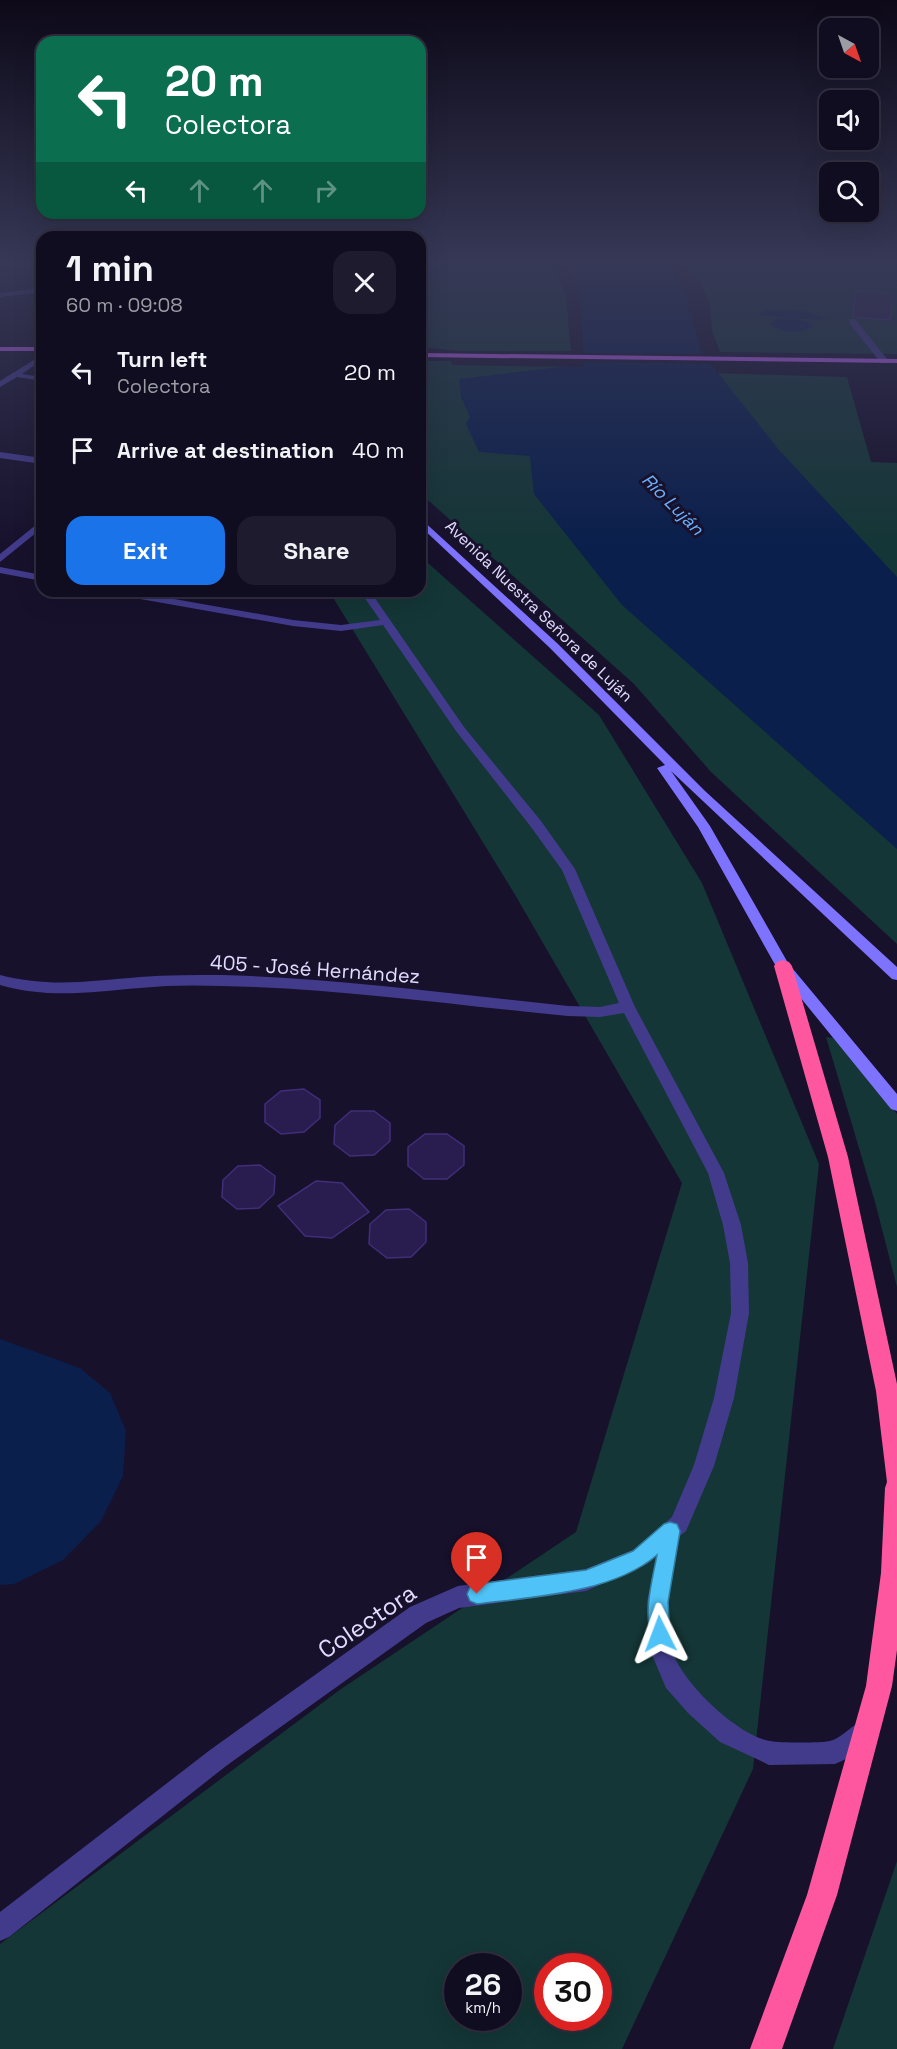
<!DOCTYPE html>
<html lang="en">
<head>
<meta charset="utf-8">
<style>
	:root { --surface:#110d21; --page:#1e1b2e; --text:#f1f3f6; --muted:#9c9ca5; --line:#302d3f; --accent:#1a73e8 }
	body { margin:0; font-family:"Space Grotesk",sans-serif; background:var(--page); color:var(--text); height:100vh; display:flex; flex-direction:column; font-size:22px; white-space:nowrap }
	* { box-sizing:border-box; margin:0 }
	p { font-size:20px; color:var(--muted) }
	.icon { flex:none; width:33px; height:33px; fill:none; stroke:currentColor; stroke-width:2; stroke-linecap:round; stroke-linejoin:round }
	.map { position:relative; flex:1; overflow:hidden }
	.side { position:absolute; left:36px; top:231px; width:390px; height:366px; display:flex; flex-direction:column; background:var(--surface); border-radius:18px; box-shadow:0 6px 24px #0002,0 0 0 2px var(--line) }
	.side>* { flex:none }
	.hud { position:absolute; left:36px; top:36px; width:390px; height:183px; border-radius:18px; box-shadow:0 6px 24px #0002,0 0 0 2px var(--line); background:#0b6e4f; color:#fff; overflow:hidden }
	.needle { width:39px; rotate:140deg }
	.fabs { position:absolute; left:819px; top:18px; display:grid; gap:12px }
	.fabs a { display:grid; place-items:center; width:60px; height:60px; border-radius:12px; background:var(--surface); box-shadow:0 6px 24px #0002,0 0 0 2px var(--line); font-size:30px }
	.speed { position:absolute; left:444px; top:1953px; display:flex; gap:12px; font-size:30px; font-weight:700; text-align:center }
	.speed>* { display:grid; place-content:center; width:78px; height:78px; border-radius:50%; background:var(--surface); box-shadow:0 6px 24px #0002,0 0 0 2px var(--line); line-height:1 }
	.speed small { font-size:15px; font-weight:400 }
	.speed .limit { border:9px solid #d22; background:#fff; color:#111 }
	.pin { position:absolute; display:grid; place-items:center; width:51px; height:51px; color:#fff; margin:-62px -26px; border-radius:50% 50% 50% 0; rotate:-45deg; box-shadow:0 0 6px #0007 }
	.pin .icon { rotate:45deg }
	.me { position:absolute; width:66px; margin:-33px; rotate:357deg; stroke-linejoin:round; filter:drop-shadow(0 0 4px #0008) }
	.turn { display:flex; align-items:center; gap:21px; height:126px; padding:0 30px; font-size:27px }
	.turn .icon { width:78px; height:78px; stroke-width:2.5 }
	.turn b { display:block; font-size:42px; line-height:51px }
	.lanes { display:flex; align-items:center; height:57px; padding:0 30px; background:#0003; justify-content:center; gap:30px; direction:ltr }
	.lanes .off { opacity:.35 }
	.round { display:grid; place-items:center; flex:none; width:63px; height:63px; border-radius:18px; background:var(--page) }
	.headline { display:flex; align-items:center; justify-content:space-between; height:102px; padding:0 30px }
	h1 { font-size:36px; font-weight:700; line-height:45px }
	.primary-button { display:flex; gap:12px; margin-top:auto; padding:12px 30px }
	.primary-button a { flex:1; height:69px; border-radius:18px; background:var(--accent); color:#fff; font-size:24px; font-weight:700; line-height:69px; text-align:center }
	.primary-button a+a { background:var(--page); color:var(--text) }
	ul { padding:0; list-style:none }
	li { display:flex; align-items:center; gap:18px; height:78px; padding:0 30px }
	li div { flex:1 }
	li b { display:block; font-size:22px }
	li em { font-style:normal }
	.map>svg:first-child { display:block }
	.green { fill:#143636; fill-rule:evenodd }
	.water { fill:#0a1f4c }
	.pier { fill:#17112c }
	.building { fill:#291c4e; stroke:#412e7a; stroke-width:1.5 }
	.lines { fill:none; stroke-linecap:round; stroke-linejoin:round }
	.service { fill:#423b8c; fill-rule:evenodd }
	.minor { fill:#423b8c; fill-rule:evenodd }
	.secondary { fill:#7d73ff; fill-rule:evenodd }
	.primary { fill:#cc63ff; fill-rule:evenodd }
	.motorway { fill:#ff579f; fill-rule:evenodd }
	.route { fill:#4fc3f7; stroke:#337fa1; stroke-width:1.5 }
	.labels { text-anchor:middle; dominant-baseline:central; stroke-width:6; stroke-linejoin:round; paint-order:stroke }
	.far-street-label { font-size:16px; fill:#e2dcff; stroke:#17112c }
	.far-water-label { font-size:18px; font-style:italic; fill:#6ab2ff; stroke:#17112c }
	.street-label { font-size:20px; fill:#e2dcff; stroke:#17112c }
	.near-street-label { font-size:24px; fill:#e2dcff; stroke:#17112c }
</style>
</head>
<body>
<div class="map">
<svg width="897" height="2049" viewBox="0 0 897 2049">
	<rect width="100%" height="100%" fill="#17112c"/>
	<g class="green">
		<path d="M 420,260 L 552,260 L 566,297 L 571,351 L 460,351 L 420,347 Z"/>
		<path d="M 684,260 L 897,260 L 897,354 L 720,352 L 712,331 L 710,306 L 702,285 Z"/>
		<path d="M 420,361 L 451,361 L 452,365 L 578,367 L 569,396 L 897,705 L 897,944 L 711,772 L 634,684 L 420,493 Z"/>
		<path d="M 680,372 L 847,377 L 871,462 L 897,463 L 897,612 Z"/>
		<path d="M 420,556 L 599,715 L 702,883 L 819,1164 L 753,1769 L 622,2049 L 0,2049 L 0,1944 L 341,1689 L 576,1532 L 682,1183 L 514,893 L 329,591 L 420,591 ZM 458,1966 L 508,1966 L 508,2018 L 458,2018 ZM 548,1966 L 598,1966 L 598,2018 L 548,2018 Z"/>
		<path d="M 826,1037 L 833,1038 L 897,1114 L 897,1287 L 875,1202 Z"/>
		<path d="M 897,1861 L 897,2049 L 833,2049 Z"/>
	</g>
	<g class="water">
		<path d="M 567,260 L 665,260 L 669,263 L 684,291 L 702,353 L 779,450 L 897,577 L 897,849 L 622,605 L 534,494 L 530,456 L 479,452 L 466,424 L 470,417 L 461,397 L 459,379 L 559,367 L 584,367 L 580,294 Z"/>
		<path d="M 767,310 L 803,311 L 827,319 C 822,321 763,317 758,314 Z"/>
		<path d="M 790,318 L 809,322 L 813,326 C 801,335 781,332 770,324 L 776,319 Z"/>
		<path d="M 0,1339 L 80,1368 L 110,1393 L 126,1431 L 123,1476 L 101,1521 L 63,1560 L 14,1584 L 0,1585 Z"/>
	</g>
	<path class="pier" d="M 581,353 L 707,354 L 716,364 L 582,362 Z"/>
	<g class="building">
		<path d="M 856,291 L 893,294 L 890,320 L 853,317 Z"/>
		<path d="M 304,1089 L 320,1100 L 320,1118 L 304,1132 L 281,1134 L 265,1122 L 265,1104 L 281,1091 Z"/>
		<path d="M 351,1111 L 374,1111 L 390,1123 L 390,1141 L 374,1155 L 350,1156 L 334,1144 L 335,1125 Z"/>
		<path d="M 425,1134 L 447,1134 L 464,1146 L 464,1165 L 447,1179 L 424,1179 L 408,1166 L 408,1147 Z"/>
		<path d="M 260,1165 L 275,1176 L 274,1194 L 259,1208 L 237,1209 L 222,1197 L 223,1180 L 238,1166 Z"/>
		<path d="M 316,1181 L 342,1183 L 369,1212 L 332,1238 L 305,1236 L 278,1206 Z"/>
		<path d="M 409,1209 L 426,1222 L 426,1242 L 411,1257 L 387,1258 L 369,1244 L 370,1224 L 386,1210 Z"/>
	</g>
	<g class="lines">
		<path class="service" d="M 849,319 L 855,319 L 887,359 L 887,363 L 881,363 L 849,323 Z"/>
		<g class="minor">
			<path d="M 42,288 L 42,292 L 0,297 L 0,293 Z"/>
			<path d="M 42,355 L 42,360 L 22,374 L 42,377 L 42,381 L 17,377 L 0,387 L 0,381 Z"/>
			<path d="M 0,452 L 42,458 L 42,464 L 0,458 Z"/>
			<path d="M 42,520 L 42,528 L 0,562 L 0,554 Z"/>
			<path d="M 0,567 L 42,575 L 42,581 L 0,573 Z"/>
			<path d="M 107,591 L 129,591 L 293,620 L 341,625 L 380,620 L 360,591 L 370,591 L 464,727 L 541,821 L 575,869 L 635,1007 L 724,1173 L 741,1225 L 748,1263 L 749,1313 L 734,1398 L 714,1466 L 686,1531 L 680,1536 C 674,1571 662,1615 672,1650 C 681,1682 738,1736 770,1741 C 779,1743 822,1743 830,1741 C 842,1738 853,1724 865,1719 L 873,1722 L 876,1730 C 870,1745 850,1758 835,1764 L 769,1765 L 761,1761 L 720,1742 L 688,1713 L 666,1688 L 650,1650 L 647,1602 L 656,1557 L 647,1564 L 586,1591 L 459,1608 L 426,1623 L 226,1766 L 9,1937 L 0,1941 L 0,1912 L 210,1750 L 410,1607 L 458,1586 L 586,1569 L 633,1550 L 672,1517 L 694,1465 L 714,1398 L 731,1313 L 730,1263 L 723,1225 L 708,1173 L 624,1013 L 600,1017 L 568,1016 C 453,1005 338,988 222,986 C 195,985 168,985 140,988 C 90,992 50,999 0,985 L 0,975 C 50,988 90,981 140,977 C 168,975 195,975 222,975 C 338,978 453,994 568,1006 L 600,1007 L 619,1003 L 562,870 L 531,827 L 456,731 L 383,625 L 341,631 L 293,626 L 112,594 Z"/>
		</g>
		<path class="secondary" d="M 420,518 L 558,644 L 705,791 L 897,967 L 897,980 L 892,979 L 671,771 L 710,826 L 788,963 L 897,1094 L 897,1111 L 891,1109 L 778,970 L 698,827 L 657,768 L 665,765 L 550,648 L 420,526 Z"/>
		<g class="primary">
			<rect x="0" y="347" width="42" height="4"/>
			<path d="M 420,353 L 897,359 L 897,363 L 420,357 Z"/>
		</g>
		<path class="motorway" d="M 783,960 L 789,962 L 792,966 L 848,1157 L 897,1384 L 897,1650 L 892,1686 L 837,1895 L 782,2049 L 750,2049 L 807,1895 L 866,1686 L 881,1573 L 885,1488 L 887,1482 L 876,1391 L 828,1157 L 774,966 L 777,962 Z"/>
	</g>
	<linearGradient id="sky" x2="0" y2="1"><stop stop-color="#0d0918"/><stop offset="0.48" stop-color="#363856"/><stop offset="1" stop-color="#363856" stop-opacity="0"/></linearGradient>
	<rect width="897" height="547" fill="url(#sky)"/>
	<path class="route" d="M 670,1522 L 677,1524 L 680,1531 L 668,1602 L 670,1634 L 667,1641 L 660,1644 L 653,1641 C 642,1615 652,1582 657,1555 C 613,1593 533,1597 477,1604 L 470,1601 L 467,1594 L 470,1587 L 477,1584 L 586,1570 L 633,1551 L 664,1524 Z"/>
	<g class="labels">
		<g class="far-street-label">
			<text transform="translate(539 611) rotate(44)">Avenida Nuestra Señora de Luján</text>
		</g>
		<g class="far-water-label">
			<text transform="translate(673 504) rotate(45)">Río Luján</text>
		</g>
		<g class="street-label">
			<text transform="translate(315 969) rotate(4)">405 - José Hernández</text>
		</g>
		<g class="near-street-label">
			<text transform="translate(367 1621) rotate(-34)">Colectora</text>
		</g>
	</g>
</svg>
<div class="fabs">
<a><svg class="needle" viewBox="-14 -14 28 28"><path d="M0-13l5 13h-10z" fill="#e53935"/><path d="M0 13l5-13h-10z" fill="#9c9ca5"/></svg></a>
<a><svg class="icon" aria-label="sound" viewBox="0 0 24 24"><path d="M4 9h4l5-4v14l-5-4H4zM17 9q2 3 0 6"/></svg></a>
<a><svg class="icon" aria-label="search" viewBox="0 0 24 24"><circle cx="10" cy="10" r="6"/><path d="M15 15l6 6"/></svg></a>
</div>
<div class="speed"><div>26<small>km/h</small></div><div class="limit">30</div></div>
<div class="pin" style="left:477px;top:1594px;background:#d93025"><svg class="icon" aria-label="arrive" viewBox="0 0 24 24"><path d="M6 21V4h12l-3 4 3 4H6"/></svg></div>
<svg class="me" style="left:660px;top:1634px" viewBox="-20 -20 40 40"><path d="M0-17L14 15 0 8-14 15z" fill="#4fc3f7" stroke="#fff" stroke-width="4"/></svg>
<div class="hud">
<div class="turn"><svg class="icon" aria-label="left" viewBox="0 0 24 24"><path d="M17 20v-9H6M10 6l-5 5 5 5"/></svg><div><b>20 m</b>Colectora</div></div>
<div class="lanes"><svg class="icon" aria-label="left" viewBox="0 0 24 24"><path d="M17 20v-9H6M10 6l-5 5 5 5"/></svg><svg class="icon off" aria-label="ahead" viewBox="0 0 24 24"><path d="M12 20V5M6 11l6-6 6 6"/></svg><svg class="icon off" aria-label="ahead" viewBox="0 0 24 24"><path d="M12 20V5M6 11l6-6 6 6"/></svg><svg class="icon off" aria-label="right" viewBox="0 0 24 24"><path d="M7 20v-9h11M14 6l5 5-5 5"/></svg></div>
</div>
<section class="side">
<div class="headline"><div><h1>1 min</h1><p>60 m · 09:08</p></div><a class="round"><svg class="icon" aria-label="close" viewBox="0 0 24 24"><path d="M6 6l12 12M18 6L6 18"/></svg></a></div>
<ul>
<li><svg class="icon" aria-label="left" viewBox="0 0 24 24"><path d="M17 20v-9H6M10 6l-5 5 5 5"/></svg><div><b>Turn left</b><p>Colectora</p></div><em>20 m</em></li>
<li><svg class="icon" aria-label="arrive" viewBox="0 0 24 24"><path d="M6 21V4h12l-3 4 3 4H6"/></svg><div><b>Arrive at destination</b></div><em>40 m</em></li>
</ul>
<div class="primary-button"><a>Exit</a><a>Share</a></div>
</section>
</div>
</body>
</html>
